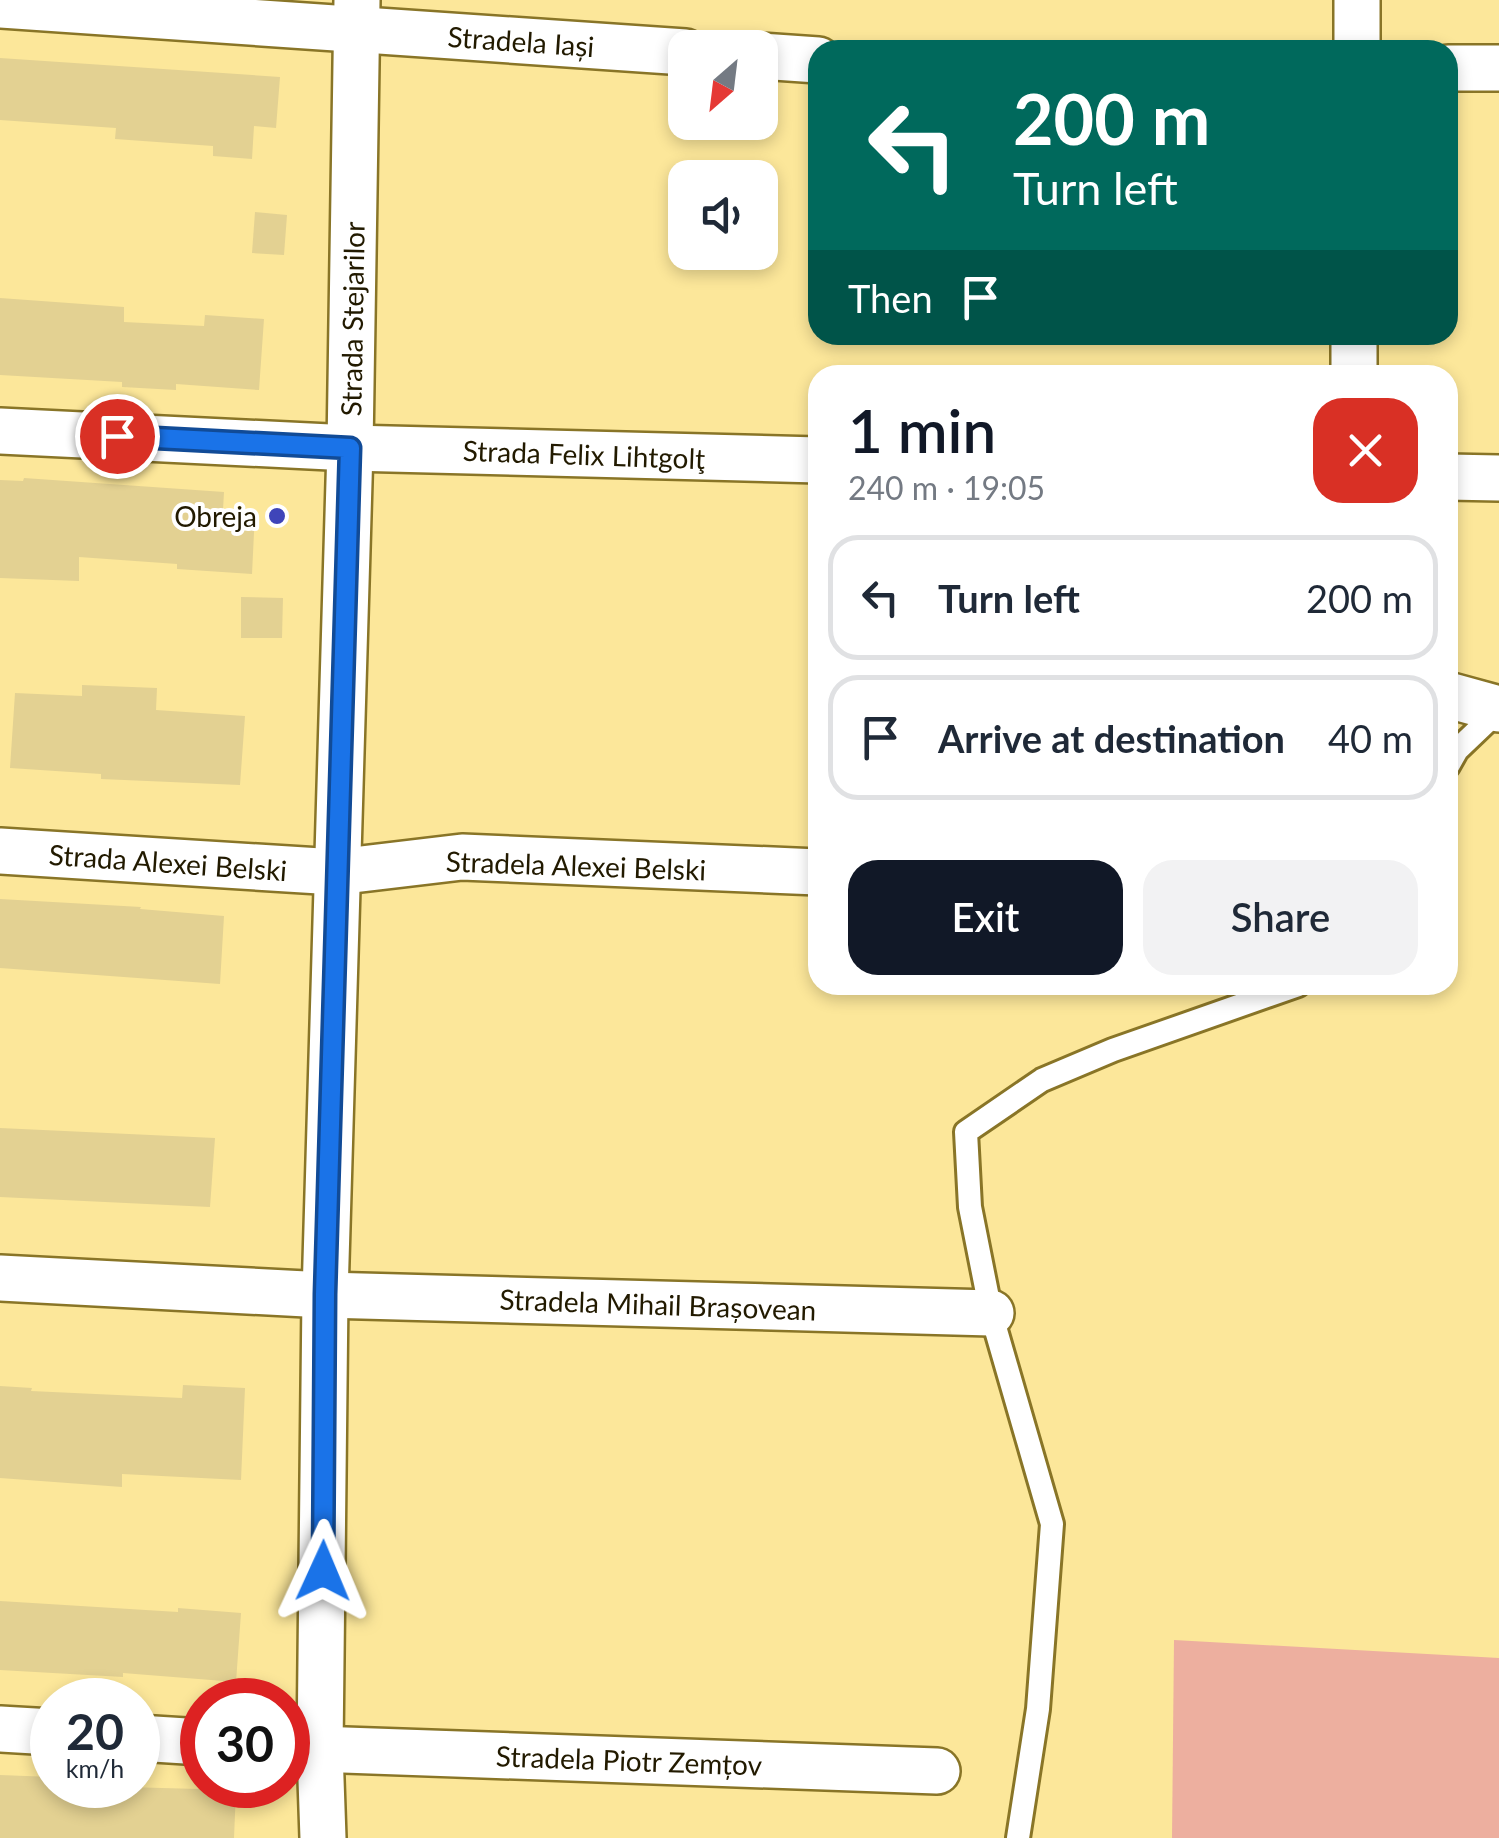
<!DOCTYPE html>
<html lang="en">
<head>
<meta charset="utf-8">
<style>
	:root { --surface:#fff; --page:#f2f2f3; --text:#1f2937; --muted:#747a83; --line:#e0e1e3; --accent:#111827 }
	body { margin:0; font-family:Lato,sans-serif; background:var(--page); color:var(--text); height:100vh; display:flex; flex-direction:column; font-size:38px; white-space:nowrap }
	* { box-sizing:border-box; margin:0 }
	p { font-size:32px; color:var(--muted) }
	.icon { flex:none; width:55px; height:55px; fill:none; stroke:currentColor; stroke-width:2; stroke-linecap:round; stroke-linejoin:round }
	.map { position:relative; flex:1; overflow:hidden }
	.drawer { position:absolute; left:808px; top:365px; width:650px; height:630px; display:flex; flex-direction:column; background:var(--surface); border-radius:30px; box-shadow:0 5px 15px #0003 }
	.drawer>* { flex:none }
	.banner { position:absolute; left:808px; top:40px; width:650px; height:305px; border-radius:30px; box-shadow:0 5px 15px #0003; background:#00695c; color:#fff; overflow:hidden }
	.needle { width:65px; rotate:208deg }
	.fabs { position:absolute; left:668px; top:30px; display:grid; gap:20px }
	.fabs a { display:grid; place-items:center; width:110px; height:110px; border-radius:20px; background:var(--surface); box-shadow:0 5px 15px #0003; font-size:50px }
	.speed { position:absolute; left:30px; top:1678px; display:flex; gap:20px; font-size:50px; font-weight:700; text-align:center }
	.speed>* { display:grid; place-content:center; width:130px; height:130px; border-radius:50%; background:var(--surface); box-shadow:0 5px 15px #0003; line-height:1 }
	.speed small { font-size:25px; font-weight:400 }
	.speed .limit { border:15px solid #d22; background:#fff; color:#111 }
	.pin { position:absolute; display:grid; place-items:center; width:85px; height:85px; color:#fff; margin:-42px; border:5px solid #fff; border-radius:50%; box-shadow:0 2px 10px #0007 }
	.me { position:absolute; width:110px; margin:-55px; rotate:1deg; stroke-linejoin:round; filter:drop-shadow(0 0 8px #0008) }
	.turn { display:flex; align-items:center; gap:35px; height:210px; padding:0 40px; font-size:45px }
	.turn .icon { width:130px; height:130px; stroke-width:2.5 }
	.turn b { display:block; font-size:70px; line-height:85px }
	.then { display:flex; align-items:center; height:95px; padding:0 40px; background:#0003; gap:20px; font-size:38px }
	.round { display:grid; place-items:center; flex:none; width:105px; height:105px; border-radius:30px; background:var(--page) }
	.summary { display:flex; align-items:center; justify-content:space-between; height:170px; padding:0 40px }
	h1 { font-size:60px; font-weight:600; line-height:75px; color:var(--accent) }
	.primary-button { display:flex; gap:20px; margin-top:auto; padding:20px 40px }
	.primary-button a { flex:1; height:115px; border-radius:30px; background:var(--accent); color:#fff; font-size:40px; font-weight:600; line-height:115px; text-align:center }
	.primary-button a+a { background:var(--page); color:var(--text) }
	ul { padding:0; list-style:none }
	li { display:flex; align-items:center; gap:30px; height:125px; margin:0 20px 15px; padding:0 20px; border:5px solid var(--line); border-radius:30px }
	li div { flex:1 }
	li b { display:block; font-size:38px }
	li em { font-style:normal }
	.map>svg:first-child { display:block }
	.green { fill:#edaf9f }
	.building { fill:#e3d192 }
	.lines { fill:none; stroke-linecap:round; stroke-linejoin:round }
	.lane-casing { stroke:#897527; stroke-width:28 }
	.street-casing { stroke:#897527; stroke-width:50 }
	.lane { stroke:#fff; stroke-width:22 }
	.street { stroke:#fff; stroke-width:45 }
	.route-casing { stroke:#114b97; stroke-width:25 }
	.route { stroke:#1a73e8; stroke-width:18 }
	.poi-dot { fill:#3f45b9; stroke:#fff; stroke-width:4 }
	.labels { text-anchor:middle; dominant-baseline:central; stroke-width:8; stroke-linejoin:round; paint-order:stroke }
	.street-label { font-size:28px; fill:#221a00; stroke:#fff }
	.poi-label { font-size:28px; fill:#221a00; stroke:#fff; text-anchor:end }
</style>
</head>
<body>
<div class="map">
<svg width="1499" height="1838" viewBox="0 0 1499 1838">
	<rect width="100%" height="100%" fill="#fce79a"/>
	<path class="green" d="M 1174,1640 L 1499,1658 L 1499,1838 L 1172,1838 Z"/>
	<g class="building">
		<path d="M 0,58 L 280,77 L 276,128 L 254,126 L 252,159 L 213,156 L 213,146 L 115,139 L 116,128 L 0,120 Z"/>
		<path d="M 255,212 L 287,215 L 284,255 L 252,253 Z"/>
		<path d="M 0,298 L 124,307 L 124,322 L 204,326 L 205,315 L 264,319 L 259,390 L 176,384 L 176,390 L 122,387 L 122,382 L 0,375 Z"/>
		<path d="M 24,478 L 224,492 L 223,510 L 255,512 L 252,574 L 177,569 L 177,564 L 79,557 L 79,581 L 0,578 L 0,480 L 23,481 Z"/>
		<path d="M 241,597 L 283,598 L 282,638 L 241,638 Z"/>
		<path d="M 82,685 L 157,688 L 156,710 L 245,716 L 240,785 L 101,779 L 101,774 L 10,768 L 15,693 L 82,696 Z"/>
		<path d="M 0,899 L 141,907 L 140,909 L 224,916 L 220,984 L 0,968 Z"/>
		<path d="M 0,1128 L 215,1138 L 210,1207 L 0,1197 Z"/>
		<path d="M 183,1385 L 245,1388 L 241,1480 L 122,1474 L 122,1487 L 0,1478 L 0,1386 L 32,1388 L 31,1391 L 182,1398 Z"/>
		<path d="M 0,1601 L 178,1612 L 178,1608 L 241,1613 L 236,1682 L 123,1673 L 123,1677 L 0,1670 Z"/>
		<path d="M 0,1775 L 52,1777 L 52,1785 L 236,1790 L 234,1838 L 0,1838 Z"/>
	</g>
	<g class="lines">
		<defs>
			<g id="lane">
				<path d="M 1448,766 L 1457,750 L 1499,710"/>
				<path d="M 1018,1838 L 1038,1709 L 1052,1524 L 991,1313 L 970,1207 L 966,1132 L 1042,1080 L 1113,1050 L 1298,985"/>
			</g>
			<g id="street">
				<path d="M 0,5 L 685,52"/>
				<path d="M 1357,50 L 1357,0"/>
				<path d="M 760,56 L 818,60"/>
				<path d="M 1448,68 L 1499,68"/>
				<path d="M 1354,375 L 1354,335"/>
				<path d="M 0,431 L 350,448 L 818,460"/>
				<path d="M 1448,477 L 1499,478"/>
				<path d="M 1448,695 L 1499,709"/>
				<path d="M 0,851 L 336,872 L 462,857 L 818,872"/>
				<path d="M 0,1278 L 325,1295 L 991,1313"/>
				<path d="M 0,1729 L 52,1732"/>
				<path d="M 138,1738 L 202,1742"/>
				<path d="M 288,1748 L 937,1771"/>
				<path d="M 323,1838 L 320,1750 L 325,1295 L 350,448 L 357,0"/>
			</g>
		</defs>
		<use href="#lane" class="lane-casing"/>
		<use href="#street" class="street-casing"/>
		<use href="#lane" class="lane"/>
		<use href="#street" class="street"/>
	</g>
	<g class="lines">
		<defs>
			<path id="route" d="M 117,436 L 350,448 L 325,1294 L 323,1571"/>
		</defs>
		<use href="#route" class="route-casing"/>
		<use href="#route" class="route"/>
	</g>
	<circle class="poi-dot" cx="277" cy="516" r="10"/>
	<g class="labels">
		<g class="street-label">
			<text transform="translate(521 41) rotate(4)">Stradela Iași</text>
			<text transform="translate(352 319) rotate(-89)">Strada Stejarilor</text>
			<text transform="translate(584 454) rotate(2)">Strada Felix Lihtgolţ</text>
			<text transform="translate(168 862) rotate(4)">Strada Alexei Belski</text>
			<text transform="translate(576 865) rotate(2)">Stradela Alexei Belski</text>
			<text transform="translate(658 1304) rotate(2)">Stradela Mihail Brașovean</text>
			<text transform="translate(629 1760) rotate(2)">Stradela Piotr Zemțov</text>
		</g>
		<g class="poi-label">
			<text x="257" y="516">Obreja</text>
		</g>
	</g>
</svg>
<div class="fabs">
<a><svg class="needle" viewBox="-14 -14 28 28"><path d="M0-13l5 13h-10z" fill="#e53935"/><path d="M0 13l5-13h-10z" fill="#747a83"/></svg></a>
<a><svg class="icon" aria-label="sound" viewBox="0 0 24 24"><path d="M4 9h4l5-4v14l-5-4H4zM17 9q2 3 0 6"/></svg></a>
</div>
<div class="speed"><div>20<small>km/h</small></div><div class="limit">30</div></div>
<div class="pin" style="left:117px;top:436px;background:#d93025"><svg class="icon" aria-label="arrive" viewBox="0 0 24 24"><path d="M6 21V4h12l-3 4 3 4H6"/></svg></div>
<svg class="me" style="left:323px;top:1571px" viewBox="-20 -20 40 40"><path d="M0-17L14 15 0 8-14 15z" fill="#1a73e8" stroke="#fff" stroke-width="4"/></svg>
<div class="banner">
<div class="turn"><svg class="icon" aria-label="left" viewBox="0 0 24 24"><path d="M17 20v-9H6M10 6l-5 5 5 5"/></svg><div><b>200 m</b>Turn left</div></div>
<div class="then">Then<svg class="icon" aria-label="arrive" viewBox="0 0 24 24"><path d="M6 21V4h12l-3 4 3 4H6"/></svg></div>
</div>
<section class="drawer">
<div class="summary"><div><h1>1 min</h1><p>240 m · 19:05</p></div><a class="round" style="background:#d93025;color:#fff"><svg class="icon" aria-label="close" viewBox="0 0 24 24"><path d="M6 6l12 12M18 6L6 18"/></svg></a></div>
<ul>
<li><svg class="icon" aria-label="left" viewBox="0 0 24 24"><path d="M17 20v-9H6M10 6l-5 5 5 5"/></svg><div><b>Turn left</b></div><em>200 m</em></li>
<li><svg class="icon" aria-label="arrive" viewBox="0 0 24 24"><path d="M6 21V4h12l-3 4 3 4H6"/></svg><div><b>Arrive at destination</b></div><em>40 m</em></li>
</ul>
<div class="primary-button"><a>Exit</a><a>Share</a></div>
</section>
</div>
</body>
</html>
